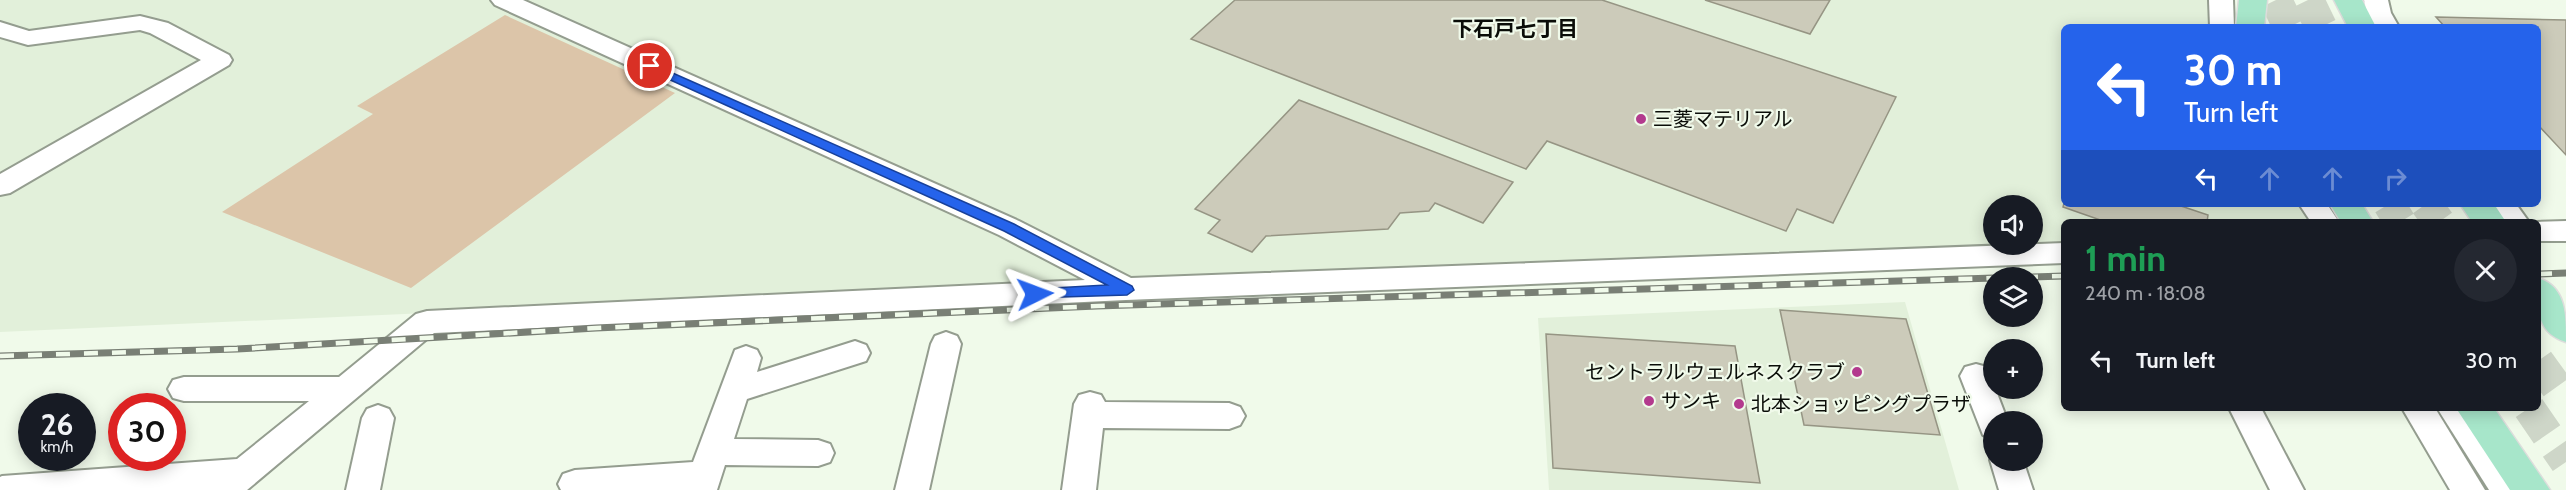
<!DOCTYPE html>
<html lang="en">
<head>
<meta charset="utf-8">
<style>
	:root { --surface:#171b24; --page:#242831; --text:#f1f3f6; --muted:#9ea1a6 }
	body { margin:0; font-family:Cabin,"Noto Sans JP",sans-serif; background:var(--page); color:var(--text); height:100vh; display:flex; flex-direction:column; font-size:22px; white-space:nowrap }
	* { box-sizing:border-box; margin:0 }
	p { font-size:20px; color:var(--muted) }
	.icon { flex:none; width:33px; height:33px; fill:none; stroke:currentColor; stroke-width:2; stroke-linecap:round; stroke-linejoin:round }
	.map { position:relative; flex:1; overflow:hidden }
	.panel { position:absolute; left:2061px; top:219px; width:480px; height:192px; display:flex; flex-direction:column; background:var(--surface); border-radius:9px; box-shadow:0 3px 15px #0003 }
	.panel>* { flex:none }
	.hud { position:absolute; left:2061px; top:24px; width:480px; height:183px; border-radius:9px; box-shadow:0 3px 15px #0003; background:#2563eb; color:#fff; overflow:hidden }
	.fabs { position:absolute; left:1983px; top:195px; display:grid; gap:12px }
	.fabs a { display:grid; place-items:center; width:60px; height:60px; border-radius:50%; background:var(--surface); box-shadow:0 3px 15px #0003; font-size:30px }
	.speed { position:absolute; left:18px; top:393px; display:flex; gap:12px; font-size:30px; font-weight:700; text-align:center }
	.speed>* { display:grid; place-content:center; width:78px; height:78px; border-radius:50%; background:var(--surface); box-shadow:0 3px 15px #0003; line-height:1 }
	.speed small { font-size:15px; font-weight:400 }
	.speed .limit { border:9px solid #d22; background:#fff; color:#111 }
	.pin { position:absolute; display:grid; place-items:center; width:51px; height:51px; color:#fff; margin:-26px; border:3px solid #fff; border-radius:50%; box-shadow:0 2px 6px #0007 }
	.me { position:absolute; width:66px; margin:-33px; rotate:87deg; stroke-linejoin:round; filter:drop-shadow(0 0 4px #0008) }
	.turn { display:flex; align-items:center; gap:21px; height:126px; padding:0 24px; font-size:27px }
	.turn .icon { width:78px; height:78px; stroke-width:2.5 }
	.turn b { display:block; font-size:42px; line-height:51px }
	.lanes { display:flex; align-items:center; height:57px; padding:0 24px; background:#0003; justify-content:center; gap:30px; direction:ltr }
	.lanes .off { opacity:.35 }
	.round { display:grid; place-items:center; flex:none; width:63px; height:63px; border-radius:32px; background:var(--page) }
	.head { display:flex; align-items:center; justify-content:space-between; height:102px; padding:0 24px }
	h1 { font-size:36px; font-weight:700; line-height:45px; color:#1e9e55 }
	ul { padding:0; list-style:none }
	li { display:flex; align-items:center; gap:18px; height:78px; padding:0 24px }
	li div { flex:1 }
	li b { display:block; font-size:22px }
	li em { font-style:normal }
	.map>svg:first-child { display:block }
	.built { fill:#e2f0da; fill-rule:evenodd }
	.green { fill:#dcc5a9 }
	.building { fill:#cccbba; stroke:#969584; stroke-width:1.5 }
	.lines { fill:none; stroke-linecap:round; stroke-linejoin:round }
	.highway-tunnel { stroke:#ced6c8; stroke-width:32; stroke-dasharray:32 16; stroke-linecap:butt }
	.minor-casing { stroke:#949d8f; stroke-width:4 }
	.major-casing { stroke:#dddddc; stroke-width:3 }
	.minor { fill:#fff; fill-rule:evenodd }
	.major { fill:#a7e6ca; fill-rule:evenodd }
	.rail-casing { stroke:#797f75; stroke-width:7 }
	.rail { stroke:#f0faea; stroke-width:4.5; stroke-dasharray:14; stroke-linecap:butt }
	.route { fill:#2563eb; stroke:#184099; stroke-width:1.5 }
	.poi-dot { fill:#b33a8e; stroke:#f0faea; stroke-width:2 }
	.labels { text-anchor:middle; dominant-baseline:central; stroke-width:4.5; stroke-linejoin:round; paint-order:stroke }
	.poi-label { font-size:20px; fill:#0a0d08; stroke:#f0faea; text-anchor:start }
	.neighbourhood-label { font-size:21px; font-weight:bold; fill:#0a0d08; stroke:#f0faea }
</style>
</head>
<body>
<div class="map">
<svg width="2566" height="490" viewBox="0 0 2566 490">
	<rect width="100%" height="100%" fill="#f0faea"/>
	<g class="built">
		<path d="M 0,0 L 2219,0 L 2219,27 L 2064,27 L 2064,204 L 2311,204 L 2324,222 L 2064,222 L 2064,248 L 630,304 L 0,332 ZM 1994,206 L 2032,206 L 2032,244 L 1994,244 Z"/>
		<path d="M 1905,302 L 1959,490 L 1549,490 L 1538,318 Z"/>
	</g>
	<path class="green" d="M 505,15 L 675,93 L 411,288 L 222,212 L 373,114 L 357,106 Z"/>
	<g class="building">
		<path d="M 1235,0 L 1602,0 L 1896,97 L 1833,223 L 1797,209 L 1786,231 L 1547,141 L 1526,169 L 1191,39 Z"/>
		<path d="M 1705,0 L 1830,0 L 1810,34 Z"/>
		<path d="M 2436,17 L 2566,20 L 2566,155 L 2538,125 L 2538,27 L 2445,27 Z"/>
		<path d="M 1299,100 L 1513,182 L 1483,223 L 1435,203 L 1429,211 L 1400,213 L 1388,229 L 1266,236 L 1252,252 L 1208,233 L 1220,220 L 1195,209 Z"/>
		<path d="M 2064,203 L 2175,204 L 2208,215 L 2207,222 L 2106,222 L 2063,207 Z"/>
		<path d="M 1780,310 L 1906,319 L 1940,435 L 1804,425 Z"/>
		<path d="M 1546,334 L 1735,346 L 1760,483 L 1553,468 Z"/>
	</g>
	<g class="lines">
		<g class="highway-tunnel">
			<path d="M 2276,0 L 2289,27"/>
			<path d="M 2308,0 L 2321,27"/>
			<path d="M 2389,204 L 2400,222"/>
			<path d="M 2426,204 L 2439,222"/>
			<path d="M 2538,361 L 2566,400"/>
			<path d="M 2529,408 L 2566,462"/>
		</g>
		<defs>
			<g id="minor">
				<path d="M 491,0 L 523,0 L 1019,221 L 1131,278 L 2064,243 L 2064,263 L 1126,300 L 434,333 L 247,490 L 0,490 L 0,477 L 2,476 L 237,459 L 309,401 L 184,401 L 173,398 L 168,389 L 173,380 L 184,377 L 339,377 L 416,314 L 427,311 L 1085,280 L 999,235 L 495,5 Z"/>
				<path d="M 2209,0 L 2233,0 L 2234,27 L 2210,27 Z"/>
				<path d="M 2364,0 L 2388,0 L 2391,13 L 2399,27 L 2375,27 L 2367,13 Z"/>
				<path d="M 140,16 L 168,23 L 229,55 L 232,60 L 229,65 L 10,193 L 0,195 L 0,174 L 201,60 L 150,33 L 140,30 L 28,45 L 0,37 L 0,22 L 29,31 Z"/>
				<path d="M 2299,204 L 2327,204 L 2339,222 L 2311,222 Z"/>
				<path d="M 2487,204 L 2516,204 L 2529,222 L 2500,222 Z"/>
				<path d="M 2566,221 L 2566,241 L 2538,241 L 2538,222 L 2535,222 Z"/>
				<path d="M 946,332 L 957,336 L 961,344 L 929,490 L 895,490 L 931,344 L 935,336 Z"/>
				<path d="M 855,341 L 866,345 L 870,353 L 866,361 L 747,399 L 734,439 L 818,440 L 830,444 L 834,453 L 830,462 L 818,466 L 725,465 L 717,490 L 561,490 L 558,484 L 563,474 L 575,470 L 693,462 L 735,350 L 746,346 L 757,350 L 761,358 L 757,372 Z"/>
				<path d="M 1976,364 L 1987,367 L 2008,422 L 1994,422 L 1994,439 L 1983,435 L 1960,376 L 1965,367 Z"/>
				<path d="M 1090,392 L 1101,395 L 1105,402 L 1229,403 L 1240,407 L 1245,416 L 1240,425 L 1229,429 L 1103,428 L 1096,490 L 1062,490 L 1074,404 L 1079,395 Z"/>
				<path d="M 378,405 L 389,409 L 394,418 L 380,490 L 346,490 L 362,418 L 367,409 Z"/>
				<path d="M 2229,408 L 2261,408 L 2304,490 L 2270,490 Z"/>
				<path d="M 2402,408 L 2435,408 L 2485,490 L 2450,490 Z"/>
				<path d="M 2437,408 L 2470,408 L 2524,490 L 2489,490 Z"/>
				<path d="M 1994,452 L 1994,460 L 2023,460 L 2033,490 L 1999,490 L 1990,460 Z"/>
			</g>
			<g id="major">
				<path d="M 2239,0 L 2267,0 L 2264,27 L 2236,27 Z"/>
				<path d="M 2334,0 L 2362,0 L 2376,27 L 2348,27 Z"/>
				<path d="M 2330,204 L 2362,204 L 2373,222 L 2341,222 Z"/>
				<path d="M 2460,204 L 2494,204 L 2506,222 L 2472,222 Z"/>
				<path d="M 2538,278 C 2566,287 2566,314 2566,342 C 2534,332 2538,305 2538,278 Z"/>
				<path d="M 2456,408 L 2494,408 L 2550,490 L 2510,490 Z"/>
			</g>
		</defs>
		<use href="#minor" class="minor-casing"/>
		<use href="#major" class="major-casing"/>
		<use href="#minor" class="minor"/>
		<use href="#major" class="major"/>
		<defs>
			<g id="rail">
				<path d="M 2538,274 L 2566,273"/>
				<path d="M 1996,278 L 2064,276"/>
				<path d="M 0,356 L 237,349 L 596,328 L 1097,306 L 1994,278"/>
			</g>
		</defs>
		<use href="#rail" class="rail-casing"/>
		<use href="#rail" class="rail"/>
	</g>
	<path class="route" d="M 650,63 L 1014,224 L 1132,286 L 1134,290 L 1127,295 L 1030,298 L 1027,294 L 1035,289 L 1107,285 L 1004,231 L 646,69 L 646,64 Z"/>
	<g class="poi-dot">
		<circle cx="1641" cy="119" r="6"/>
		<circle cx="1857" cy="372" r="6"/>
		<circle cx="1649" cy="401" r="6"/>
		<circle cx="1739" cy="404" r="6"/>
	</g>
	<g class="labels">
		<g class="poi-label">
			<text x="1653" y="119">三菱マテリアル</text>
			<text x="1845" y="372" text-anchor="end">セントラルウェルネスクラブ</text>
			<text x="1661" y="401">サンキ</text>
			<text x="1751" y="404">北本ショッピングプラザ</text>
		</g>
		<g class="neighbourhood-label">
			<text x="1515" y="28">下石戸七丁目</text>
		</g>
	</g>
</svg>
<div class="fabs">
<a><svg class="icon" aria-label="sound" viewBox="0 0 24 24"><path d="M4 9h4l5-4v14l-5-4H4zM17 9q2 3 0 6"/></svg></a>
<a><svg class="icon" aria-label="layers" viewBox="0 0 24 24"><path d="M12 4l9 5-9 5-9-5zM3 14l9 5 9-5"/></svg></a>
<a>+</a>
<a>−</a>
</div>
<div class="speed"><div>26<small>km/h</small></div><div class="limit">30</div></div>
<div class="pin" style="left:650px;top:66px;background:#d93025"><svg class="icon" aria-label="arrive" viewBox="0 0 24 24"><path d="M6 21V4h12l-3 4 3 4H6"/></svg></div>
<svg class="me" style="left:1035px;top:294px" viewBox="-20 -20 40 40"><path d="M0-17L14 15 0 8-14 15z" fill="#2563eb" stroke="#fff" stroke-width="4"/></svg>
<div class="hud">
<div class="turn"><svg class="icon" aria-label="left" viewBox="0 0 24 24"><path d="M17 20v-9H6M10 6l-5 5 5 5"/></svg><div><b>30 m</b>Turn left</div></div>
<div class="lanes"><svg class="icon" aria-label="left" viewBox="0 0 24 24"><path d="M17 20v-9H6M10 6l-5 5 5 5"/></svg><svg class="icon off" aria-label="ahead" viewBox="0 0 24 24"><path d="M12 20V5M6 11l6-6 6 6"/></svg><svg class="icon off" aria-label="ahead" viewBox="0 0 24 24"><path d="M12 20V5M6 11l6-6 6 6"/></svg><svg class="icon off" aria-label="right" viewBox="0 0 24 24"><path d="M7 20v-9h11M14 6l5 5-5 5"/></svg></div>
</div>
<section class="panel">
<div class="head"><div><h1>1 min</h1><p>240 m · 18:08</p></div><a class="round"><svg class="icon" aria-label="close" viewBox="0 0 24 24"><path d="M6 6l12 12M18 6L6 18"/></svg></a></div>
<ul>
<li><svg class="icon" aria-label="left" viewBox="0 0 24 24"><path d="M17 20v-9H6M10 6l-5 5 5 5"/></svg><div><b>Turn left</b></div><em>30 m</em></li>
</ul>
</section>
</div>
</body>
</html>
